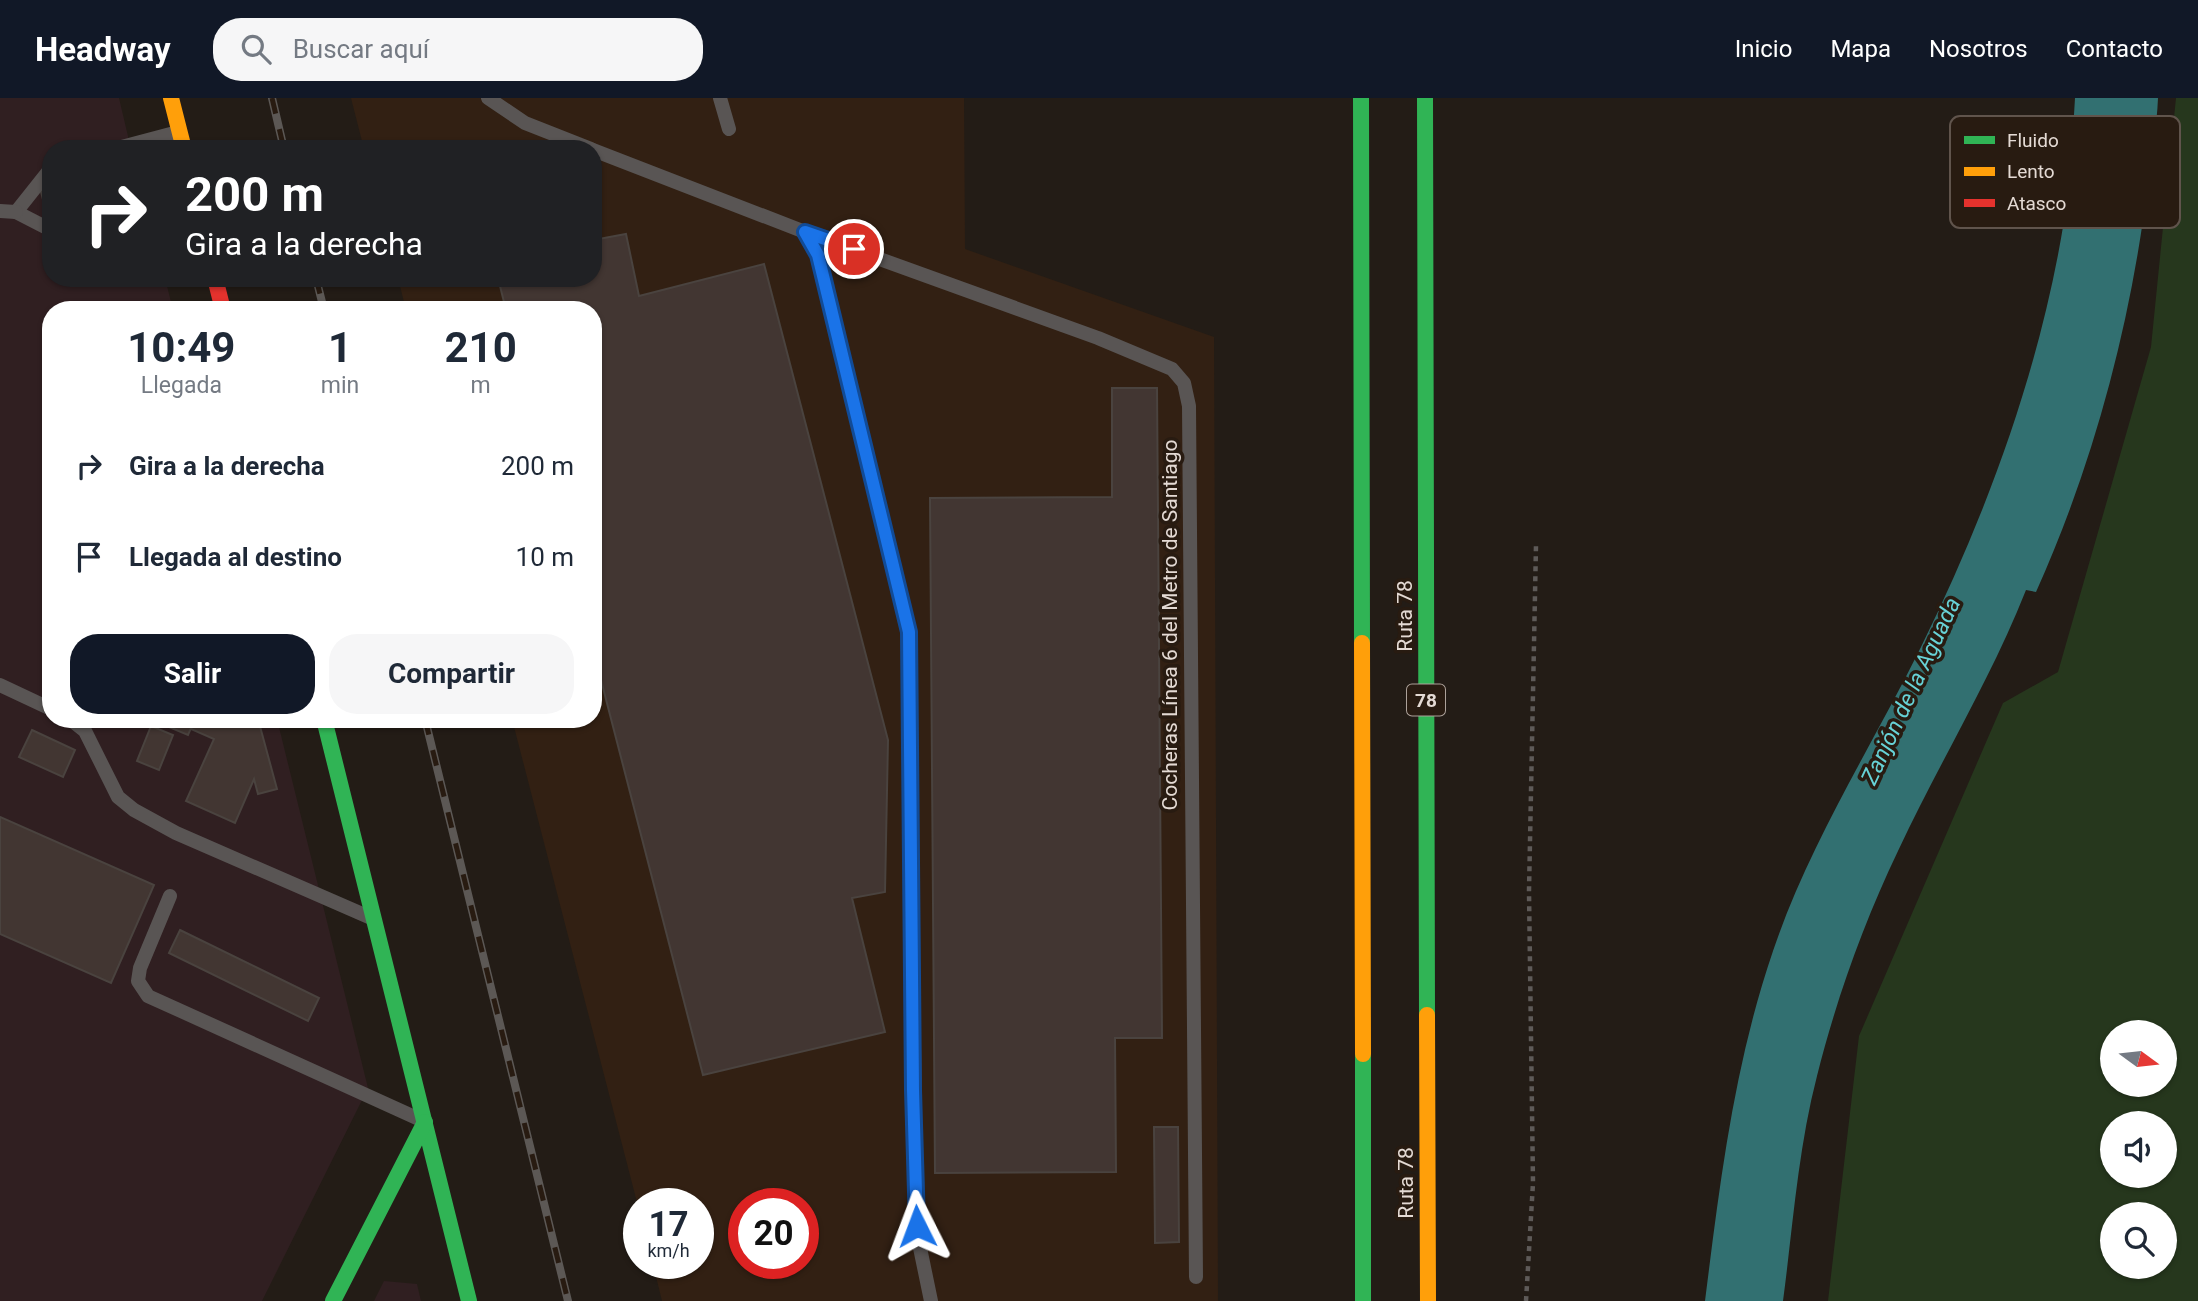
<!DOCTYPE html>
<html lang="es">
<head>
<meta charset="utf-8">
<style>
	:root { --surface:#fff; --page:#f6f6f7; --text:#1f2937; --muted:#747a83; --accent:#111827 }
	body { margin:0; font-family:Roboto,sans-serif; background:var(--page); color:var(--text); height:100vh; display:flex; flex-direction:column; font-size:26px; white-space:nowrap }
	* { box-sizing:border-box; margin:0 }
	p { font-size:23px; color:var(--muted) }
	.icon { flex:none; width:38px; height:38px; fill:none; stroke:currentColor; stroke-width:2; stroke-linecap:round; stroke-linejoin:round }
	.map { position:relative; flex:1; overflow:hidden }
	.panel { position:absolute; left:42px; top:203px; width:560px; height:427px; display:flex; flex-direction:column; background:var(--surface); border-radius:28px; box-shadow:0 2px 5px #0004 }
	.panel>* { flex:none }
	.hud { position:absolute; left:42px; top:42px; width:560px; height:147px; border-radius:28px; box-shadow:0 2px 5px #0004; background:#202124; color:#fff; overflow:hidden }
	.needle { width:46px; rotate:105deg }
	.tools { position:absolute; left:2100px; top:922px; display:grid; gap:14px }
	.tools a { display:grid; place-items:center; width:77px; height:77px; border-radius:50%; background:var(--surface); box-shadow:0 2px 5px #0004; font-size:35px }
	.speed { position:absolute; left:623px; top:1090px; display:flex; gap:14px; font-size:35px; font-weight:700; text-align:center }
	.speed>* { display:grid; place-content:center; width:91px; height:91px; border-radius:50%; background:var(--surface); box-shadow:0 2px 5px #0004; line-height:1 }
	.speed small { font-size:18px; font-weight:400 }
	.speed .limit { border:10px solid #d22; background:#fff; color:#111 }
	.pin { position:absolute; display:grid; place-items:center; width:60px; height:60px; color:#fff; margin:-30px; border:4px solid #fff; border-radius:50%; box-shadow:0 2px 7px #0007 }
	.me { position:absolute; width:77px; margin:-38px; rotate:357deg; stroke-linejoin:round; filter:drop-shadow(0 0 5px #0008) }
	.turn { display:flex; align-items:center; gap:24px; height:147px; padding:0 28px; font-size:32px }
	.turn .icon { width:91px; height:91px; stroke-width:2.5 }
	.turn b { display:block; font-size:49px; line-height:60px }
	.eta { display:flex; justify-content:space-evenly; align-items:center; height:119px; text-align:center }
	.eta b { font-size:42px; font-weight:700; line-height:49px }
	.primary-button { display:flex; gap:14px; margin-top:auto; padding:14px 28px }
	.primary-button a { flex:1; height:80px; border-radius:28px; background:var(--accent); color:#fff; font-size:28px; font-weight:700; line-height:80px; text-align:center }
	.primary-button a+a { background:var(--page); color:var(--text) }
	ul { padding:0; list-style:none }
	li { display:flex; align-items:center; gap:21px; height:91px; padding:0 28px }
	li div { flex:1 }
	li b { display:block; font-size:26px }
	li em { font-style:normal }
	header { display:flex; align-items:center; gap:42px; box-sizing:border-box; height:98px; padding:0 35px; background:var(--accent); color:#fff }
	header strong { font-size:33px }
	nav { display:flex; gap:38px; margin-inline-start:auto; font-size:24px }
	.search { width:490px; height:63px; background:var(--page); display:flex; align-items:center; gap:18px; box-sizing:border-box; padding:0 24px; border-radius:28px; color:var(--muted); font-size:26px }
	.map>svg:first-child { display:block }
	.built { fill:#322013; fill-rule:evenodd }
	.industrial { fill:#301f21 }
	.green { fill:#26371d; fill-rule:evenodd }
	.water { fill:#327071 }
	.building { fill:#423632; stroke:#4a433f; stroke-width:2 }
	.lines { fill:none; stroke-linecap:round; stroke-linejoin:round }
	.path { stroke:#5e5a58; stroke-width:4.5; stroke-dasharray:5 5; stroke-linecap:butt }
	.lane { stroke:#595554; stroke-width:14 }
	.fast { stroke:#30b455; stroke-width:16 }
	.slow { stroke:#ff9f0a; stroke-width:16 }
	.jam { stroke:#e5322d; stroke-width:16 }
	.rail-casing { stroke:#5c5855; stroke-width:8 }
	.rail { stroke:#281b11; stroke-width:5; stroke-dasharray:16; stroke-linecap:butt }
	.route-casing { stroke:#114b97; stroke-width:18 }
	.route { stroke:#1a73e8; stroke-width:12 }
	.labels { text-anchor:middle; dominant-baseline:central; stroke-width:7; stroke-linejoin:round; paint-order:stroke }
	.shield { fill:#281b11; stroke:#aca19a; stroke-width:2 }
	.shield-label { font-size:19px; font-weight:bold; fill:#e4dad4 }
	.street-label { font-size:21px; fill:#e4dad4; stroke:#281b11 }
	.water-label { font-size:23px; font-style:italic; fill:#67d2d6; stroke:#281b11 }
	.key { fill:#281b11; stroke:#60544c; stroke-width:2 }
	.key-label { font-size:19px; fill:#e4dad4 }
</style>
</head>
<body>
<header>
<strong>Headway</strong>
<div class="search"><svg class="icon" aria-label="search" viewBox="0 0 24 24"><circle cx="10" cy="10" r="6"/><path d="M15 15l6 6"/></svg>Buscar aquí</div>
<nav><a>Inicio</a><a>Mapa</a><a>Nosotros</a><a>Contacto</a></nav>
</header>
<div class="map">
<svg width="2198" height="1203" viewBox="0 0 2198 1203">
	<rect width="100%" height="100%" fill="#231c16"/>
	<path class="built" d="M 351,0 L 964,0 L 965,151 L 1214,239 L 1218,1203 L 662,1203 L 653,1166 L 698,1166 L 698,1106 L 639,1106 L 639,1112 L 512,621 L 593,621 L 593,212 L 406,212 L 398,180 L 593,180 L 593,51 L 364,51 ZM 744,1106 L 803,1106 L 803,1166 L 744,1166 Z"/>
	<g class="industrial">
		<path d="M 0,0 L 119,0 L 131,51 L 51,51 L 51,180 L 165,180 L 173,212 L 51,212 L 51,621 L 277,621 L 368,990 L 262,1203 L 0,1203 Z"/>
		<path d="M 384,1183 L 417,1186 L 421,1203 L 374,1203 Z"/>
	</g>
	<path class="green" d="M 2176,0 L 2198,0 L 2198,1203 L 1828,1203 L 1859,938 L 2003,605 L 2058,574 L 2151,249 ZM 2112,934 L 2165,934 L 2165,987 L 2112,987 ZM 2112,1026 L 2165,1026 L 2165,1078 L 2112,1078 ZM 2112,1116 L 2165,1116 L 2165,1169 L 2112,1169 Z"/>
	<path class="water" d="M 2075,0 L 2158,0 C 2157,28 2151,57 2148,85 C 2131,225 2094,365 2036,494 L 2026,492 C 1990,583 1939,665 1898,753 C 1864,824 1836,902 1817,978 C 1798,1051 1793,1128 1783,1203 L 1705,1203 C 1720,1084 1734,967 1773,853 C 1809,746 1871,650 1921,549 C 1992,405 2048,249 2069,89 C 2072,60 2073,30 2075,0 Z"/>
	<g class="building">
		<path d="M 51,87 L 51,124 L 49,125 L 40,90 Z"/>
		<path d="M 626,136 L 639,198 L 764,166 L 888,642 L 885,794 L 852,800 L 885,934 L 703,977 L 593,551 L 593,212 L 506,212 L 498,180 L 593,180 L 593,142 Z"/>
		<path d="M 1112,290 L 1157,290 L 1162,940 L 1115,940 L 1116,1074 L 935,1075 L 930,400 L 1112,399 Z"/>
		<path d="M 150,621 L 195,621 L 188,637 Z"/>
		<path d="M 195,621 L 258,621 L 277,691 L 258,696 L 254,681 L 235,725 L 186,703 L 214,641 L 191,631 Z"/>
		<path d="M 151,628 L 173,637 L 159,672 L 137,663 Z"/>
		<path d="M 32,632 L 75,652 L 63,679 L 19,659 Z"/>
		<path d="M 0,719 L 154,787 L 111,885 L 0,836 Z"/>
		<path d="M 180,832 L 319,900 L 308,923 L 169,855 Z"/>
		<path d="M 1154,1029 L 1178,1029 L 1179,1144 L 1155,1145 Z"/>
	</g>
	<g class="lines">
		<path class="path" d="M 1526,1203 L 1533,1085 L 1529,793 L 1536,447"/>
		<g class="lane">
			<path d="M 488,0 L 525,25 L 591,51"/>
			<path d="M 720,0 L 729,31"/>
			<path d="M 114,51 L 178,34"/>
			<path d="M 593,52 L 805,134 L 818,157 L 909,534 L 916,1110 L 919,1145 L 931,1203"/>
			<path d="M 51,70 L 16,114 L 51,132"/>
			<path d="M 0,113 L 16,114"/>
			<path d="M 805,134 L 1098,240 L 1172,271 L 1184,285 L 1189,308 L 1196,1179"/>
			<path d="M 0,587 L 51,611"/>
			<path d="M 70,621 L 85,633 L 118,699 L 134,712 L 176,735 L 369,819"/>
			<path d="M 170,798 L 140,870 L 138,883 L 148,898 L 417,1020"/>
		</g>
		<g class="fast">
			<path d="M 1361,0 L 1362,545"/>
			<path d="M 1425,0 L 1427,917"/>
			<path d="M 324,621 L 469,1203"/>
			<path d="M 1363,956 L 1363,1203"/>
			<path d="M 333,1203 L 425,1024"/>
		</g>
		<g class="slow">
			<path d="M 171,0 L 184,51"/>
			<path d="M 1362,545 L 1363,956"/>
			<path d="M 1427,917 L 1428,1203"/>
		</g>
		<path class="jam" d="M 215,180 L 223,212"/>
		<defs>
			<g id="rail">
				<path d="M 272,0 L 284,51"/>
				<path d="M 316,180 L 324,212"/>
				<path d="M 425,621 L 568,1203"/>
			</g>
		</defs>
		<use href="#rail" class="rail-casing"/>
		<use href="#rail" class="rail"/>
	</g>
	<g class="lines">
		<defs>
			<path id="route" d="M 854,151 L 805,134 L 818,157 L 909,534 L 913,992 L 917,1128"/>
		</defs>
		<use href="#route" class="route-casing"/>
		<use href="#route" class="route"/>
	</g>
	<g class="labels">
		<rect class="shield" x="1407" y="586.5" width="38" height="31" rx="5"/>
		<g class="shield-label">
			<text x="1426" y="602">78</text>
		</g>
		<g class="street-label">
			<text transform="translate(1405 518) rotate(-90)">Ruta 78</text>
			<text transform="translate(1170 527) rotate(-90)">Cocheras Línea 6 del Metro de Santiago</text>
			<text transform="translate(1406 1085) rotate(-90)">Ruta 78</text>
		</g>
		<g class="water-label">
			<text transform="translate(1911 593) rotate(-65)">Zanjón de la Aguada</text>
		</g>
	</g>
	<rect x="1950" y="18" width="230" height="112" rx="10" class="key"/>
	<rect x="1964" y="38" width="31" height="8" fill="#30b455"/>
	<rect x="1964" y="69" width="31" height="9" fill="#ff9f0a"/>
	<rect x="1964" y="101" width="31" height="8" fill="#e5322d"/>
	<g class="key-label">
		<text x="2007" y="49">Fluido</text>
		<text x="2007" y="80">Lento</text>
		<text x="2007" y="112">Atasco</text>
	</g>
</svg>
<div class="tools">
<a><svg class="needle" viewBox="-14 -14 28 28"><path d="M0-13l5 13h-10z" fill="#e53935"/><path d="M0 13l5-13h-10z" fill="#747a83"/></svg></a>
<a><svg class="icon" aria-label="sound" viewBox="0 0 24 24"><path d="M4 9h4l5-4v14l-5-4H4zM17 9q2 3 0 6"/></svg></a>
<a><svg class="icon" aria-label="search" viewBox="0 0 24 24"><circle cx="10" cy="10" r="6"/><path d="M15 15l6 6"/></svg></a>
</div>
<div class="speed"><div>17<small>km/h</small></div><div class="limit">20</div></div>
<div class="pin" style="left:854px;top:151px;background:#d93025"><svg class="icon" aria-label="arrive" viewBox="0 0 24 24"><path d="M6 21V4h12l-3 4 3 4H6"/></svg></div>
<svg class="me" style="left:917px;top:1128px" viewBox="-20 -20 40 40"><path d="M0-17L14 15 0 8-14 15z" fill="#1a73e8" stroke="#fff" stroke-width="4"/></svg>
<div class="hud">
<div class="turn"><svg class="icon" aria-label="right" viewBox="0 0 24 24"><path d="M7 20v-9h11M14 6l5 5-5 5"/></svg><div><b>200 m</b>Gira a la derecha</div></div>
</div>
<section class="panel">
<div class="eta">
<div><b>10:49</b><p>Llegada</p></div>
<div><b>1</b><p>min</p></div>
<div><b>210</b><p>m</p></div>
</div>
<ul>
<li><svg class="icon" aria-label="right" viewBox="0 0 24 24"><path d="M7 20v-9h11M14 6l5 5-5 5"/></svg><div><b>Gira a la derecha</b></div><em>200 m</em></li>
<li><svg class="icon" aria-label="arrive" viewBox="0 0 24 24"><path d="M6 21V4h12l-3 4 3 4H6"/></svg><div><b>Llegada al destino</b></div><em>10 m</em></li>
</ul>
<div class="primary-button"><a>Salir</a><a>Compartir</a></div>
</section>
</div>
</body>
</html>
